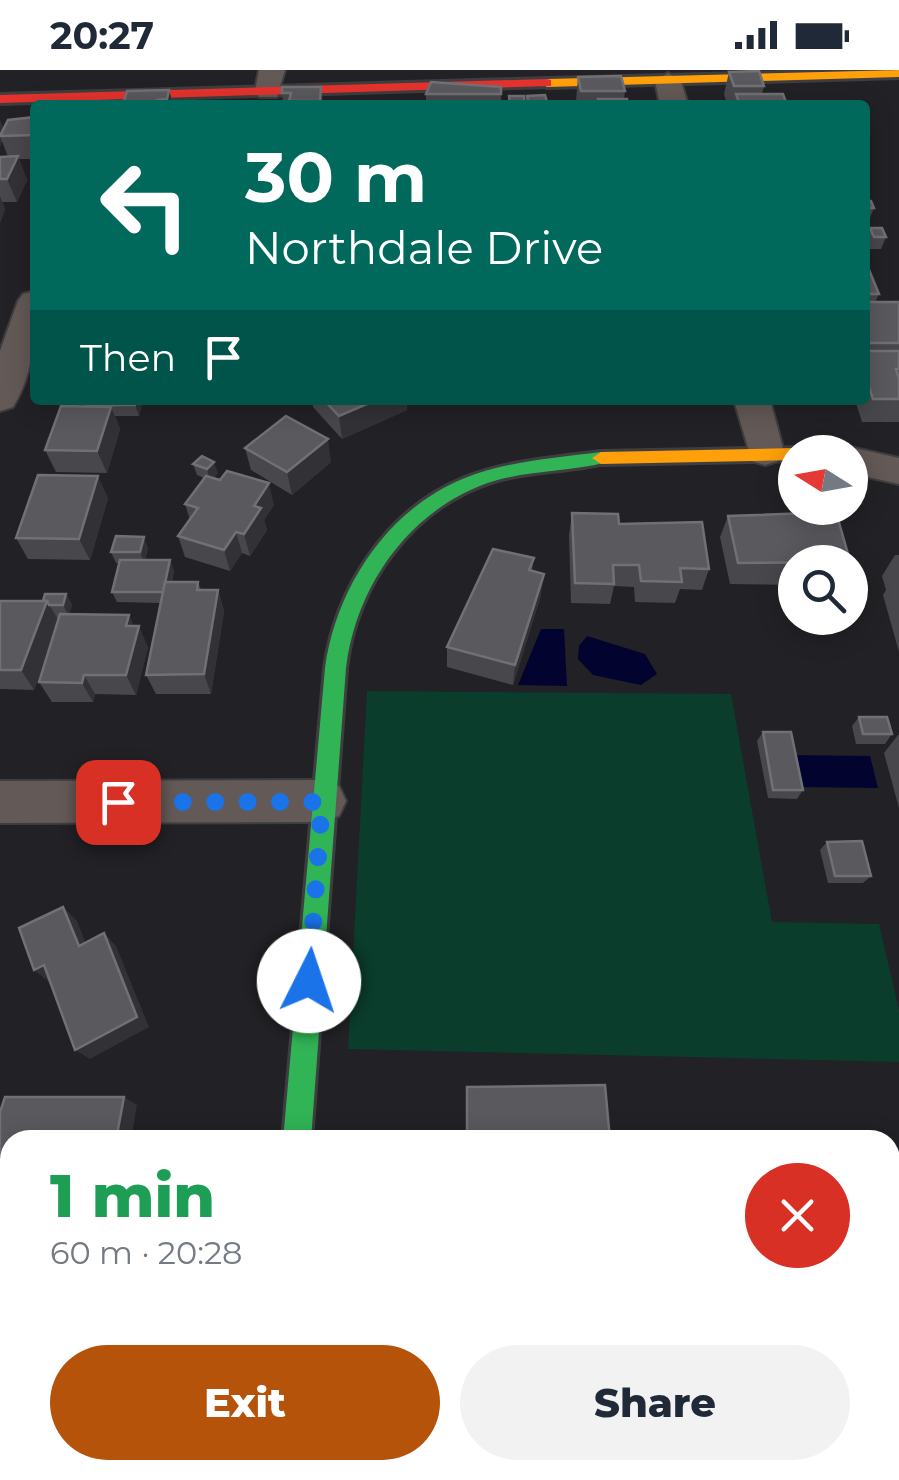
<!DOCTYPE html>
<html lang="en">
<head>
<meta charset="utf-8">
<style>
	:root { --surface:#fff; --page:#f2f2f3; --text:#1f2937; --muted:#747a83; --accent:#b45309 }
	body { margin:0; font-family:Montserrat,sans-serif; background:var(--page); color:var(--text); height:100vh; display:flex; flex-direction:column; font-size:38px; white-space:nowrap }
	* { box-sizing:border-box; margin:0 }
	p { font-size:32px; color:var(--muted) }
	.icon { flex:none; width:55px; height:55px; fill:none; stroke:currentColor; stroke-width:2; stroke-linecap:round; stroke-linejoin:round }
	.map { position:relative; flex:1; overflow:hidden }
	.side { position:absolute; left:0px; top:1060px; width:900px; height:350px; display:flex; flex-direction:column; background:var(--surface); border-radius:30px 30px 0 0; box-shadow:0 5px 25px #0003 }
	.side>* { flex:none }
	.banner { position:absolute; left:30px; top:30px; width:840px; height:305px; border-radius:10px; box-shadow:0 5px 25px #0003; background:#00695c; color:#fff; overflow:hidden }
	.needle { width:65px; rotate:281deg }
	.controls { position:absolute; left:778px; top:365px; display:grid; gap:20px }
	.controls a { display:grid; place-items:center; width:90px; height:90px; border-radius:50%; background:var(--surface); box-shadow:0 5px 25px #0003; font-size:50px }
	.pin { position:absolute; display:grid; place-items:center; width:85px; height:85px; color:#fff; margin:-42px; border-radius:20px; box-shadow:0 5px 15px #0006 }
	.me { position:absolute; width:110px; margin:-55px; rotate:4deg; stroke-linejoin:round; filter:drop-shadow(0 0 8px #0008) }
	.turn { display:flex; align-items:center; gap:35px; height:210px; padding:0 50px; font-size:45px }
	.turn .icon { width:130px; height:130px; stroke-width:2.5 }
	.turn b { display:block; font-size:70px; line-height:85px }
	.then { display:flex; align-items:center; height:95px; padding:0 50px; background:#0003; gap:20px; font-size:38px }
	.round { display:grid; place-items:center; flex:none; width:105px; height:105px; border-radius:52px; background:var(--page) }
	.head { display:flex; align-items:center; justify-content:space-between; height:170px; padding:0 50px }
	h1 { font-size:60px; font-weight:800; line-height:75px; color:#1e9e55 }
	.action { display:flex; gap:20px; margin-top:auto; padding:20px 50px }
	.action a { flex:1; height:115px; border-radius:60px; background:var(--accent); color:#fff; font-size:40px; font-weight:800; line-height:115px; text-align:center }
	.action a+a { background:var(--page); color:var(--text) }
	.status { display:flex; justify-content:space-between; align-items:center; height:70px; padding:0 50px; background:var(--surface); direction:ltr }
	.status svg { height:28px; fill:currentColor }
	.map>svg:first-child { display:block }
	.green { fill:#0a3d2b }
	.water { fill:#03032f }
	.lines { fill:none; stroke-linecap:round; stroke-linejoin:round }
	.street-casing { stroke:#3e3e40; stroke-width:4 }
	.fast-casing { stroke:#3e3e40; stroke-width:6 }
	.slow-casing { stroke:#3e3e40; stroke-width:6 }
	.jam-casing { stroke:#3e3e40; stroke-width:6 }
	.street { fill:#635956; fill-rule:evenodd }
	.fast { fill:#30b455; fill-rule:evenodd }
	.slow { fill:#ff9f0a; fill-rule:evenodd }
	.jam { fill:#e5322d; fill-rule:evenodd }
	.wall { fill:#48474b }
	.shaded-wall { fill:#323135 }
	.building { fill:#5a595d; stroke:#717074; stroke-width:2.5 }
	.route { stroke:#1a73e8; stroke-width:18; stroke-dasharray:0 32.4 }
</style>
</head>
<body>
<div class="status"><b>20:27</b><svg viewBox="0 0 49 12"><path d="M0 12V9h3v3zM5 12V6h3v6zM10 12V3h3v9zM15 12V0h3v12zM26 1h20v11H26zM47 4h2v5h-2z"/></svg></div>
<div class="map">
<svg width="899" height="1410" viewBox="0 0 899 1410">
	<rect width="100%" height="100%" fill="#222125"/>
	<path class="green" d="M 367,621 L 731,624 L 772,852 L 879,854 L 899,940 L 899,992 L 348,979 Z"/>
	<g class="water">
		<path d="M 541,559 L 564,559 L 567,616 L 518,615 Z"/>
		<path d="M 587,566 L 645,584 L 657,604 L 641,615 L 593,605 L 578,589 L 579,576 Z"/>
		<path d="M 790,685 L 870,686 L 878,718 L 797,717 Z"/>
	</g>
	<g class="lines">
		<defs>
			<g id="street">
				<path d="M 259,0 L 285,0 L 277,27 L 259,27 L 255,21 Z"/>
				<path d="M 668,3 L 681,11 L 688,35 L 660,35 L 655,11 Z"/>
				<path d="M 35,221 C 35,262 35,301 13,337 L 0,341 L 0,281 L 18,231 L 23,224 Z"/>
				<path d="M 734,330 L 770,330 L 784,382 L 778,391 L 765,395 L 752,391 Z"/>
				<path d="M 850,377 L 899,388 L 899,414 L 850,403 L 850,382 L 836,382 Z"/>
				<path d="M 322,710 L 339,716 L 346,731 L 339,746 L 322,752 L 0,753 L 0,711 Z"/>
				<path d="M 236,1400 L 304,1400 L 303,1410 L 235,1410 Z"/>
			</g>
			<path id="fast" d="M 601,382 L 607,384 L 607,392 C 570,402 531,400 494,411 C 411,437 356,515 346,598 L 311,1070 L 283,1070 L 325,598 C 336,518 387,439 465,408 C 508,391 555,388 601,382 Z"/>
			<g id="slow">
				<path d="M 899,0 L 899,7 L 547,17 L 541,13 L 547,9 Z"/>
				<path d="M 795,378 L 803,382 L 795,382 L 795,390 L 601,394 L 592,388 L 601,382 Z"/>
			</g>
			<path id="jam" d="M 547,9 L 551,10 L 551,16 L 0,33 L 0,25 Z"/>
		</defs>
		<use href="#street" class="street-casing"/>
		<use href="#fast" class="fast-casing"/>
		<use href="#slow" class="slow-casing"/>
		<use href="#jam" class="jam-casing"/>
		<use href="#street" class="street"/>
		<use href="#fast" class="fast"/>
		<use href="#slow" class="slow"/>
		<use href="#jam" class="jam"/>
	</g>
	<g class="wall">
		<path d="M 729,2 L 764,16 L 762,24 L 787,35 L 727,35 L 724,24 Z"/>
		<path d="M 578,7 L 625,21 L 624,29 L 628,35 L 577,35 L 576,30 Z"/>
		<path d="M 321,17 L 323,35 L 283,35 L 282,23 Z"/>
		<path d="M 501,17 L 501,35 L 426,35 L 426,24 Z"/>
		<path d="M 169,20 L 173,35 L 123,35 Z"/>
		<path d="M 35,47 L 35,89 L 19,89 L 27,110 L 17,132 L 2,132 L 5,139 L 0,153 L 0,87 L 8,87 L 2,71 L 0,76 L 0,50 L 3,59 Z"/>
		<path d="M 865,131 L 874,138 L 869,150 L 865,150 Z"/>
		<path d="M 870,158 L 886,167 L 881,179 L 869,179 L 866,170 Z"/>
		<path d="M 865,190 L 879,224 L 875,232 L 899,232 L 899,352 L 862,352 L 855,330 L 865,330 Z"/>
		<path d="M 81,330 L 143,330 L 139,346 L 115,346 L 120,359 L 107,403 L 56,402 L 45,380 L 86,336 L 86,332 L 81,332 Z"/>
		<path d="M 312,330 L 406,330 L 407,340 L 342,369 L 313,337 Z"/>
		<path d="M 457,330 L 494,330 L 459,335 Z"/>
		<path d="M 245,378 L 331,392 L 292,425 L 251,400 Z"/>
		<path d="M 193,394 L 218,403 L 213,408 L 274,435 L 264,450 L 267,460 L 250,486 L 242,483 L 230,501 L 185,487 L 178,466 L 190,450 L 185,434 L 204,408 L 197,405 Z"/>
		<path d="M 108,428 L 90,490 L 28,489 L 16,468 Z"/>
		<path d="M 836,442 L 852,498 L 850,502 L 850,492 L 795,492 L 795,519 L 793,519 L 792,515 L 730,514 L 720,467 L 728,446 Z"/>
		<path d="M 572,443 L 619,454 L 709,499 L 702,520 L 680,519 L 675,533 L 635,532 L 634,517 L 614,516 L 610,534 L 571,533 L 569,465 Z"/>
		<path d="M 148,478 L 145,490 L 170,490 L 174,501 L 172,512 L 198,512 L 201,520 L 218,520 L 224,541 L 211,624 L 156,624 L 146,605 L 161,533 L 117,532 L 112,522 L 119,493 L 116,493 L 111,482 Z"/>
		<path d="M 895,485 L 899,485 L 899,582 L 883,525 L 886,520 L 882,506 Z"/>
		<path d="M 534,488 L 532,501 L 541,525 L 513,615 L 447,597 L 447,577 Z"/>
		<path d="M 66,524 L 72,535 L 69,544 L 134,556 L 148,577 L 136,625 L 95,624 L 93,632 L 52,632 L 39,612 L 52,570 L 34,620 L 0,619 L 0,531 L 43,531 Z"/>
		<path d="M 859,647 L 892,664 L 885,674 L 856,674 L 852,656 Z"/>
		<path d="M 763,662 L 803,720 L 797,729 L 768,728 L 757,671 Z"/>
		<path d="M 898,665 L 899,665 L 899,738 L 884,683 Z"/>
		<path d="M 827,772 L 871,806 L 863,813 L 828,813 L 820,780 Z"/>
		<path d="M 137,1035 L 10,1070 L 10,1128 L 0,1127 L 0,1042 Z"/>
	</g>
	<g class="shaded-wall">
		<path d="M 169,20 L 173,35 L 168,35 L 167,29 Z"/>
		<path d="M 0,50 L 6,64 L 0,66 L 2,71 L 0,76 Z"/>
		<path d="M 18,86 L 27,110 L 17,132 L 7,109 Z"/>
		<path d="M 0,126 L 5,139 L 0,153 Z"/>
		<path d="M 136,330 L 141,330 L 142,333 L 139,346 L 135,335 Z"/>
		<path d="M 376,330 L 406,330 L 407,340 L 342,369 L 339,346 Z"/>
		<path d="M 111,337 L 120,359 L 107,403 L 97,381 Z"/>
		<path d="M 328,369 L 331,392 L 292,425 L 287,402 Z"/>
		<path d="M 214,392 L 218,403 L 210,411 L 207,399 Z"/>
		<path d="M 98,406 L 108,428 L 90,490 L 79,469 Z"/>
		<path d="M 269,413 L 274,435 L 264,450 L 267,460 L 250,486 L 244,464 L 254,436 Z"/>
		<path d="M 236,462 L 242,483 L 230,501 L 224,480 Z"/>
		<path d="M 144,467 L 148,478 L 144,493 L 140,482 Z"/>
		<path d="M 170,490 L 174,501 L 167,533 L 163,522 Z"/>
		<path d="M 544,504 L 541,525 L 513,615 L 515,595 Z"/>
		<path d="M 218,520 L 224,541 L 211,624 L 204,604 Z"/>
		<path d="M 66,524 L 72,535 L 69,546 L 63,535 Z"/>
		<path d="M 47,531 L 59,551 L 34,620 L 21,600 Z"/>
		<path d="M 129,545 L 137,563 L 139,556 L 148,577 L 136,625 L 126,605 L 126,556 Z"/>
		<path d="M 84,605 L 95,624 L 93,632 L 82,613 Z"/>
		<path d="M 63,837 L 77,851 L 92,889 L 79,876 Z"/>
		<path d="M 104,863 L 116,876 L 149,957 L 90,989 L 75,980 Z"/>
		<path d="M 44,895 L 49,912 L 34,900 Z"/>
		<path d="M 124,1027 L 137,1035 L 131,1070 L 116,1070 Z"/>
	</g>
	<g class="building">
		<path d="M 759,1 L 764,16 L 734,16 L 729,2 Z"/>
		<path d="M 621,6 L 625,21 L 581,21 L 578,7 Z"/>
		<path d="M 431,12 L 501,17 L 501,24 L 426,24 Z"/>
		<path d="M 282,17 L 321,17 L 320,31 L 289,31 L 291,23 L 282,23 Z"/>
		<path d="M 169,20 L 167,29 L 157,30 L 156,35 L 123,35 L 127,21 Z"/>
		<path d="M 736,24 L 783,24 L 787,35 L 740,35 Z"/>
		<path d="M 545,25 L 548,35 L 529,35 L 527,26 Z"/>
		<path d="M 509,26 L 524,26 L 525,35 L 510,35 Z"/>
		<path d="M 598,29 L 627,29 L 628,35 L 599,35 Z"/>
		<rect x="431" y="34" width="40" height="1"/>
		<path d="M 35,47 L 35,65 L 0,66 L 8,50 Z"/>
		<path d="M 18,86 L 7,109 L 0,109 L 0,87 Z"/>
		<path d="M 865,131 L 871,131 L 874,138 L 865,138 Z"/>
		<path d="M 870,158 L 882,158 L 886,167 L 874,167 Z"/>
		<path d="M 865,190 L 879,224 L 865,224 Z"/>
		<rect x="865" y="232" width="34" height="41"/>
		<path d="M 865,281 L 899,281 L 899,299 L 896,299 L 899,308 L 899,329 L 873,329 L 865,305 Z"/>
		<path d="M 87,330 L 136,330 L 135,335 L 86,335 Z"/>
		<path d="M 324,330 L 376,330 L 339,346 Z"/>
		<path d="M 61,336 L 111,337 L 97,381 L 45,380 Z"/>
		<path d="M 286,346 L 328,369 L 287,402 L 245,378 Z"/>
		<path d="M 202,386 L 214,392 L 207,399 L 193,394 Z"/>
		<path d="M 227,401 L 269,413 L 254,436 L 261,438 L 244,464 L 236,462 L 224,480 L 178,466 L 198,438 L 185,434 L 206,406 L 220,410 Z"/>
		<path d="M 38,405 L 98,406 L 79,469 L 16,468 Z"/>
		<path d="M 836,442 L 852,498 L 850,498 L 850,492 L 738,493 L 728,446 Z"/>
		<path d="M 572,443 L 618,444 L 619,454 L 702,452 L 709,499 L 680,498 L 682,512 L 641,511 L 639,495 L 613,495 L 614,514 L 575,513 Z"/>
		<path d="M 116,466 L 144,467 L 140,482 L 111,482 Z"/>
		<path d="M 493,479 L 534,488 L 529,500 L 544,504 L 515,595 L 447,577 Z"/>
		<path d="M 120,490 L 170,490 L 163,522 L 112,522 Z"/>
		<path d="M 165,512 L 198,512 L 197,520 L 218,520 L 204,604 L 146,605 Z"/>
		<path d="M 45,524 L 66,524 L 63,535 L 49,535 L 47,531 L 43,531 Z"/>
		<path d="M 0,531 L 47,531 L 21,600 L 0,600 Z"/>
		<path d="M 60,544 L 129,545 L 126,556 L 139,556 L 126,605 L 84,605 L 82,613 L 39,612 Z"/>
		<path d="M 859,647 L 887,647 L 892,664 L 863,664 Z"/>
		<path d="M 763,662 L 791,662 L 803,720 L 773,720 Z"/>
		<path d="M 862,771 L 871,806 L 835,806 L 827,772 Z"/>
		<path d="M 63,837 L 79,876 L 104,863 L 137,947 L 75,980 L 44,895 L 34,900 L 19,858 Z"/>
		<path d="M 605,1015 L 610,1070 L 467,1070 L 467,1017 Z"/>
		<path d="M 5,1027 L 124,1027 L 116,1070 L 10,1070 L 10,1124 L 0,1124 L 0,1042 Z"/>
		<rect x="890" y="1104" width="9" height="37"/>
		<path d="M 10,1163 L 10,1184 L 5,1185 Z"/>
		<rect x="0" y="1216" width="10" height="167"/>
		<path d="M 482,1400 L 565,1400 L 566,1410 L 482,1410 Z"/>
	</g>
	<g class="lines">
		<path class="route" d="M 118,732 L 322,732 L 309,911"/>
	</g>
</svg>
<div class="controls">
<a><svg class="needle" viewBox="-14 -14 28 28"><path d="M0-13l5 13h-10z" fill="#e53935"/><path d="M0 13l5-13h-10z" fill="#747a83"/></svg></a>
<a><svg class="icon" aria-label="search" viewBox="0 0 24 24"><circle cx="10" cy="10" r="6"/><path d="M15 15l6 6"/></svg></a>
</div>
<div class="pin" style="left:118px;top:732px;background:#d93025"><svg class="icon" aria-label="arrive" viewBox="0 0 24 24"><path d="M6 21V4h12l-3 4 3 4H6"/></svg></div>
<svg class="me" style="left:309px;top:911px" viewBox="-20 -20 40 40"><circle r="19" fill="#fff"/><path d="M0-13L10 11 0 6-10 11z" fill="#1a73e8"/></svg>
<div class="banner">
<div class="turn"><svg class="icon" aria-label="left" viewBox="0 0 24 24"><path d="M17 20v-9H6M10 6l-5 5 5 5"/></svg><div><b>30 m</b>Northdale Drive</div></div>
<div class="then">Then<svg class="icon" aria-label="arrive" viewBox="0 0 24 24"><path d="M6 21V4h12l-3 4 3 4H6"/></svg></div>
</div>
<section class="side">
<div class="head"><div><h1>1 min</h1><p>60 m · 20:28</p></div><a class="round" style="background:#d93025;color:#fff"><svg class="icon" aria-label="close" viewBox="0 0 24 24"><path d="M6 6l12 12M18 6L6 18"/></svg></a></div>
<div class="action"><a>Exit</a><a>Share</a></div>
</section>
</div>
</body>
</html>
